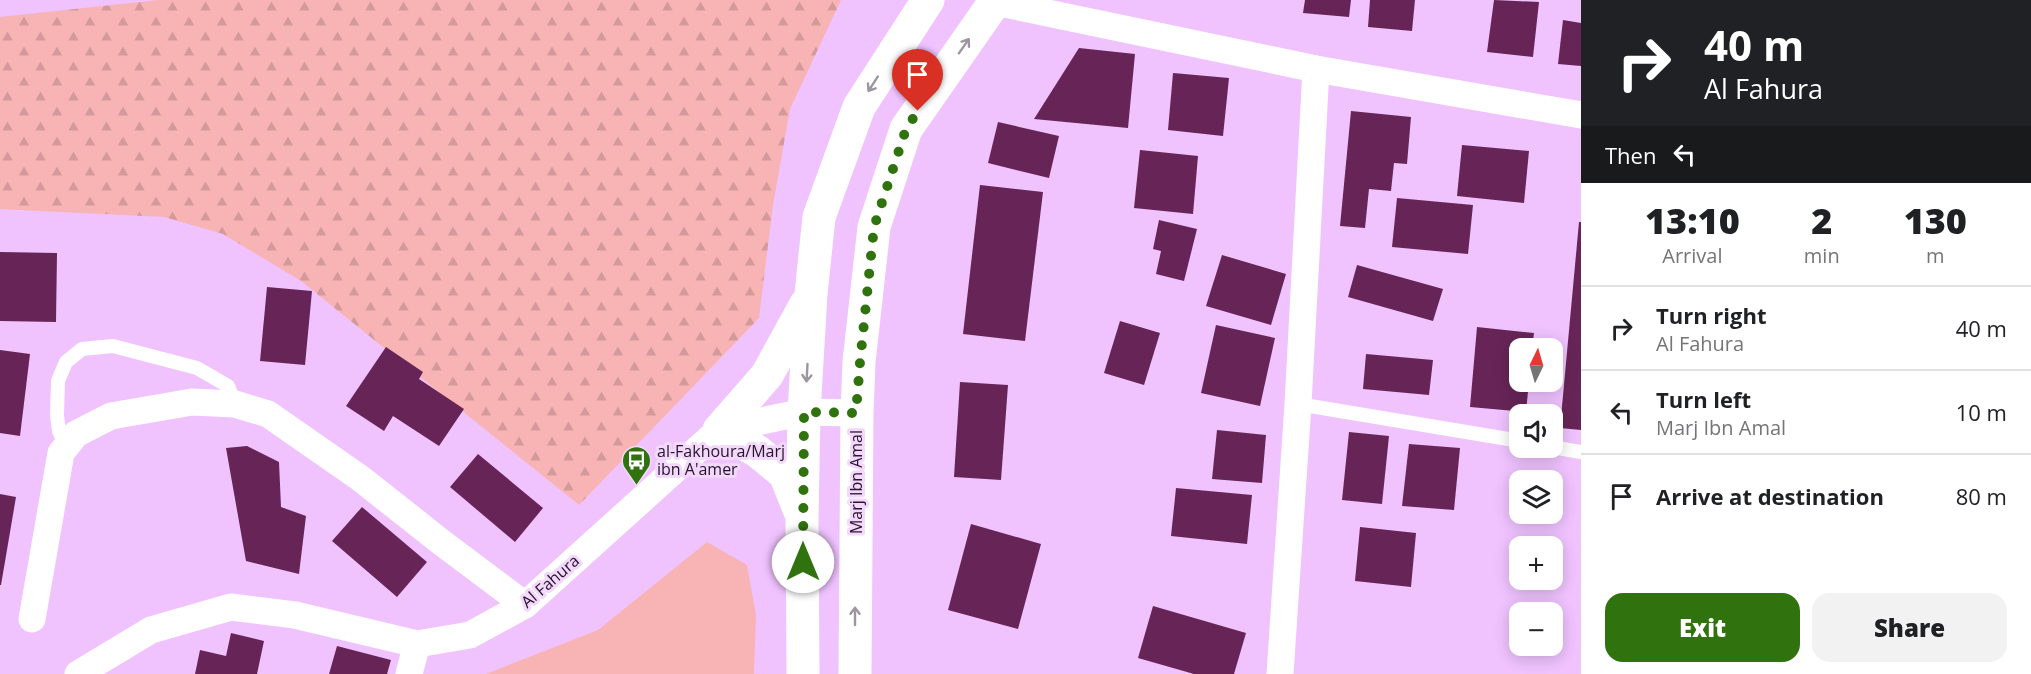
<!DOCTYPE html>
<html lang="en">
<head>
<meta charset="utf-8">
<style>
	:root { --surface:#fff; --page:#f2f2f2; --text:#202124; --muted:#757577; --line:#e0e0e0; --accent:#30720e }
	body { margin:0; font-family:"Open Sans",sans-serif; background:var(--page); color:var(--text); height:100vh; display:flex; flex-direction:column; font-size:22px; white-space:nowrap }
	* { box-sizing:border-box; margin:0 }
	p { font-size:20px; color:var(--muted) }
	.icon { flex:none; width:33px; height:33px; fill:none; stroke:currentColor; stroke-width:2; stroke-linecap:round; stroke-linejoin:round }
	.map { position:relative; flex:1; overflow:hidden }
	.side { display:flex; flex-direction:column; background:var(--surface); width:450px }
	.side>* { flex:none }
	.hud { background:#202124; color:#fff; overflow:hidden }
	.needle { width:39px; rotate:5deg }
	.tools { position:absolute; left:1509px; top:338px; display:grid; gap:12px }
	.tools a { display:grid; place-items:center; width:54px; height:54px; border-radius:12px; background:var(--surface); box-shadow:0 3px 15px #0003; font-size:30px }
	.pin { position:absolute; display:grid; place-items:center; width:51px; height:51px; color:#fff; margin:-62px -26px; border-radius:50% 50% 50% 0; rotate:-45deg; box-shadow:0 0 6px #0007 }
	.pin .icon { rotate:45deg }
	.me { position:absolute; width:66px; margin:-33px; rotate:0deg; stroke-linejoin:round; filter:drop-shadow(0 0 4px #0008) }
	.turn { display:flex; align-items:center; gap:21px; height:126px; padding:0 24px; font-size:27px }
	.turn .icon { width:78px; height:78px; stroke-width:2.5 }
	.turn b { display:block; font-size:42px; line-height:51px }
	.then { display:flex; align-items:center; height:57px; padding:0 24px; background:#0003; gap:12px; font-size:22px }
	.eta { display:flex; justify-content:space-evenly; align-items:center; height:102px; text-align:center }
	.eta b { font-size:36px; font-weight:800; line-height:42px }
	.action { display:flex; gap:12px; margin-top:auto; padding:12px 24px }
	.action a { flex:1; height:69px; border-radius:18px; background:var(--accent); color:#fff; font-size:24px; font-weight:800; line-height:69px; text-align:center }
	.action a+a { background:var(--page); color:var(--text) }
	ul { padding:0; list-style:none }
	li { display:flex; align-items:center; gap:18px; height:84px; padding:0 24px; border-top:2px solid var(--line) }
	li div { flex:1 }
	li b { display:block; font-size:22px }
	li em { font-style:normal }
	main { display:flex; flex:1; min-height:0 }
	.map>svg:first-child { display:block }
	.green { fill:#f8b4b4 }
	.forest { fill:url(#forest-firs) }
	.building { fill:#672557 }
	.lines { fill:none; stroke-linecap:round; stroke-linejoin:round }
	.service { stroke:#fff; stroke-width:14 }
	.minor { stroke:#fff; stroke-width:27 }
	.tertiary { stroke:#fff; stroke-width:33 }
	.oneway { stroke:#9d959f }
	.route { stroke:#30720e; stroke-width:10; stroke-dasharray:0 18 }
	.labels { text-anchor:middle; dominant-baseline:central; stroke-width:6; stroke-linejoin:round; paint-order:stroke }
	.poi-label { font-size:16px; fill:#25142a; stroke:#f3d8fc; text-anchor:start }
	.street-label { font-size:16px; fill:#25142a; stroke:#f3d8fc }
</style>
</head>
<body>
<main>
<div class="map">
<svg width="1581" height="674" viewBox="0 0 1581 674">
	<defs>
		<pattern id="forest-firs" width="22" height="20" patternUnits="userSpaceOnUse" patternTransform="scale(1.5)"><rect width="22" height="20" fill="#f8b4b4"/><path d="M5 1l3.5 6h-7zM16 11l3.5 6h-7z" fill="#d49a9b"/></pattern>
	</defs>
	<rect width="100%" height="100%" fill="#f0c3ff"/>
	<path class="green" d="M 707,542 L 747,565 L 756,615 L 754,674 L 486,674 L 598,630 Z"/>
	<path class="forest" d="M 158,0 L 841,0 L 790,109 L 773,205 L 759,318 L 579,505 L 301,281 L 223,234 L 164,217 L 0,209 L 0,17 Z"/>
	<g class="building">
		<path d="M 1305,0 L 1351,0 L 1349,17 L 1303,13 Z"/>
		<path d="M 1370,0 L 1415,0 L 1412,31 L 1368,27 Z"/>
		<path d="M 1494,0 L 1539,2 L 1533,57 L 1487,52 Z"/>
		<path d="M 1563,20 L 1581,23 L 1581,66 L 1558,64 Z"/>
		<path d="M 1079,48 L 1135,54 L 1128,128 L 1034,119 Z"/>
		<path d="M 1173,73 L 1229,78 L 1223,136 L 1168,130 Z"/>
		<path d="M 1351,111 L 1411,117 L 1407,164 L 1394,163 L 1391,191 L 1369,189 L 1365,228 L 1340,226 Z"/>
		<path d="M 998,122 L 1059,136 L 1049,178 L 988,163 Z"/>
		<path d="M 1462,145 L 1529,151 L 1524,203 L 1457,196 Z"/>
		<path d="M 1140,150 L 1198,156 L 1193,214 L 1134,208 Z"/>
		<path d="M 980,185 L 1043,192 L 1025,341 L 963,334 Z"/>
		<path d="M 1397,198 L 1473,205 L 1468,254 L 1392,247 Z"/>
		<path d="M 1159,220 L 1197,229 L 1184,281 L 1156,274 L 1161,251 L 1153,249 Z"/>
		<path d="M 1579,222 L 1581,222 L 1581,430 L 1560,428 Z"/>
		<path d="M 0,252 L 57,253 L 56,322 L 0,321 Z"/>
		<path d="M 1222,255 L 1286,274 L 1271,325 L 1206,306 Z"/>
		<path d="M 1357,265 L 1443,289 L 1433,321 L 1348,297 Z"/>
		<path d="M 267,287 L 312,291 L 305,365 L 260,361 Z"/>
		<path d="M 1120,321 L 1160,333 L 1144,385 L 1104,373 Z"/>
		<path d="M 1216,325 L 1275,338 L 1260,406 L 1201,393 Z"/>
		<path d="M 1477,327 L 1534,333 L 1532,348 L 1520,348 L 1520,381 L 1529,381 L 1526,412 L 1470,407 Z"/>
		<path d="M 386,347 L 423,372 L 419,379 L 464,409 L 439,446 L 393,416 L 384,431 L 346,406 Z"/>
		<path d="M 0,350 L 30,354 L 20,436 L 0,433 Z"/>
		<path d="M 1366,354 L 1433,360 L 1429,395 L 1363,389 Z"/>
		<path d="M 960,382 L 1008,385 L 1001,480 L 954,477 Z"/>
		<path d="M 1217,430 L 1266,435 L 1262,483 L 1212,479 Z"/>
		<path d="M 1349,432 L 1389,436 L 1382,504 L 1342,500 Z"/>
		<path d="M 1409,444 L 1460,448 L 1454,510 L 1402,506 Z"/>
		<path d="M 247,446 L 279,462 L 281,507 L 306,516 L 299,574 L 246,561 L 226,448 Z"/>
		<path d="M 478,454 L 543,508 L 515,542 L 450,487 Z"/>
		<path d="M 1176,488 L 1252,495 L 1247,544 L 1171,536 Z"/>
		<path d="M 0,494 L 16,497 L 1,585 L 0,585 Z"/>
		<path d="M 362,507 L 427,562 L 397,597 L 332,541 Z"/>
		<path d="M 971,524 L 1041,544 L 1018,629 L 948,610 Z"/>
		<path d="M 1360,527 L 1416,533 L 1411,587 L 1355,581 Z"/>
		<path d="M 1153,606 L 1246,633 L 1234,674 L 1194,674 L 1138,658 Z"/>
		<path d="M 231,633 L 264,641 L 257,674 L 195,674 L 200,650 L 226,656 Z"/>
		<path d="M 337,646 L 391,660 L 387,674 L 329,674 Z"/>
	</g>
	<g class="lines">
		<g class="service">
			<path d="M 1298,404 L 1520,441"/>
			<path d="M 66,446 L 59,431 L 57,415 L 58,381 L 66,362 L 82,349 L 113,346 L 197,368 L 228,386 L 235,404"/>
			<path d="M 1552,447 L 1581,452"/>
		</g>
		<g class="minor">
			<path d="M 995,2 L 1316,69 L 1581,115"/>
			<path d="M 32,619 L 61,453 L 76,434 L 111,416 L 192,402 L 235,404 L 268,414 L 360,478 L 441,542 L 525,605"/>
			<path d="M 78,674 L 151,630 L 231,607 L 295,615 L 417,644 L 470,635 L 525,605 L 719,430 L 804,412 L 857,413"/>
			<path d="M 409,674 L 417,644"/>
			<path d="M 1280,674 L 1298,404 L 1316,69"/>
		</g>
		<g class="tertiary">
			<path d="M 799,509 L 785,474 L 757,451 L 719,430 L 767,375 L 806,304"/>
			<path d="M 803,674 L 802,518 L 804,412 L 811,294 L 819,217 L 859,107 L 928,0"/>
			<path d="M 855,674 L 857,413 L 859,362 L 874,227 L 906,129 L 996,0"/>
		</g>
	</g>
	<defs><path id="oneway-shaft" d="M-6 0H5M1.5-3L5.5 0L1.5 3" fill="none" stroke-width="1.6" stroke-linecap="round" stroke-linejoin="round" transform="scale(1.5)"/></defs>
	<g class="oneway">
		<use href="#oneway-shaft" transform="translate(964 46) rotate(-55)"/>
		<use href="#oneway-shaft" transform="translate(873 84) rotate(123)"/>
		<use href="#oneway-shaft" transform="translate(807 373) rotate(93)"/>
		<use href="#oneway-shaft" transform="translate(855 616) rotate(-90)"/>
	</g>
	<g class="lines">
		<path class="route" d="M 803,562 L 804,412 L 856,413 L 860,362 L 874,227 L 906,129 L 918,111"/>
	</g>
	<defs>
		<symbol id="bus-pin" viewBox="-11 -11 22 30"><path d="M0 17L-7.5 6A9.5 9.5 0 1 1 7.5 6Z" fill="#30720e" stroke="#f3d8fc"/><path d="M-5-6H5V4H4V6H2V4H-2V6H-4V4H-5ZM-3.5-4V0h7V-4ZM-3.5 1.2v1.5H-2V1.2ZM2 1.2v1.5H3.5V1.2Z" fill="#fff"/></symbol>
	</defs>
	<g fill-rule="evenodd">
		<use href="#bus-pin" x="620" y="444" width="33" height="45"/>
	</g>
	<g class="labels">
		<g class="poi-label">
			<text x="657" y="451">al-Fakhoura/Marj<tspan x="657" dy="18">ibn A'amer</tspan></text>
		</g>
		<g class="street-label">
			<text transform="translate(856 482) rotate(-90)">Marj Ibn Amal</text>
			<text transform="translate(550 581) rotate(-41)">Al Fahura</text>
		</g>
	</g>
</svg>
<div class="tools">
<a><svg class="needle" viewBox="-14 -14 28 28"><path d="M0-13l5 13h-10z" fill="#e53935"/><path d="M0 13l5-13h-10z" fill="#757577"/></svg></a>
<a><svg class="icon" aria-label="sound" viewBox="0 0 24 24"><path d="M4 9h4l5-4v14l-5-4H4zM17 9q2 3 0 6"/></svg></a>
<a><svg class="icon" aria-label="layers" viewBox="0 0 24 24"><path d="M12 4l9 5-9 5-9-5zM3 14l9 5 9-5"/></svg></a>
<a>+</a>
<a>−</a>
</div>
<div class="pin" style="left:918px;top:111px;background:#d93025"><svg class="icon" aria-label="arrive" viewBox="0 0 24 24"><path d="M6 21V4h12l-3 4 3 4H6"/></svg></div>
<svg class="me" style="left:803px;top:562px" viewBox="-20 -20 40 40"><circle r="19" fill="#fff"/><path d="M0-13L10 11 0 6-10 11z" fill="#30720e"/></svg>
</div>
<section class="side">
<div class="hud">
<div class="turn"><svg class="icon" aria-label="right" viewBox="0 0 24 24"><path d="M7 20v-9h11M14 6l5 5-5 5"/></svg><div><b>40 m</b>Al Fahura</div></div>
<div class="then">Then<svg class="icon" aria-label="left" viewBox="0 0 24 24"><path d="M17 20v-9H6M10 6l-5 5 5 5"/></svg></div>
</div>
<div class="eta">
<div><b>13:10</b><p>Arrival</p></div>
<div><b>2</b><p>min</p></div>
<div><b>130</b><p>m</p></div>
</div>
<ul>
<li><svg class="icon" aria-label="right" viewBox="0 0 24 24"><path d="M7 20v-9h11M14 6l5 5-5 5"/></svg><div><b>Turn right</b><p>Al Fahura</p></div><em>40 m</em></li>
<li><svg class="icon" aria-label="left" viewBox="0 0 24 24"><path d="M17 20v-9H6M10 6l-5 5 5 5"/></svg><div><b>Turn left</b><p>Marj Ibn Amal</p></div><em>10 m</em></li>
<li><svg class="icon" aria-label="arrive" viewBox="0 0 24 24"><path d="M6 21V4h12l-3 4 3 4H6"/></svg><div><b>Arrive at destination</b></div><em>80 m</em></li>
</ul>
<div class="action"><a>Exit</a><a>Share</a></div>
</section>
</main>
</body>
</html>
